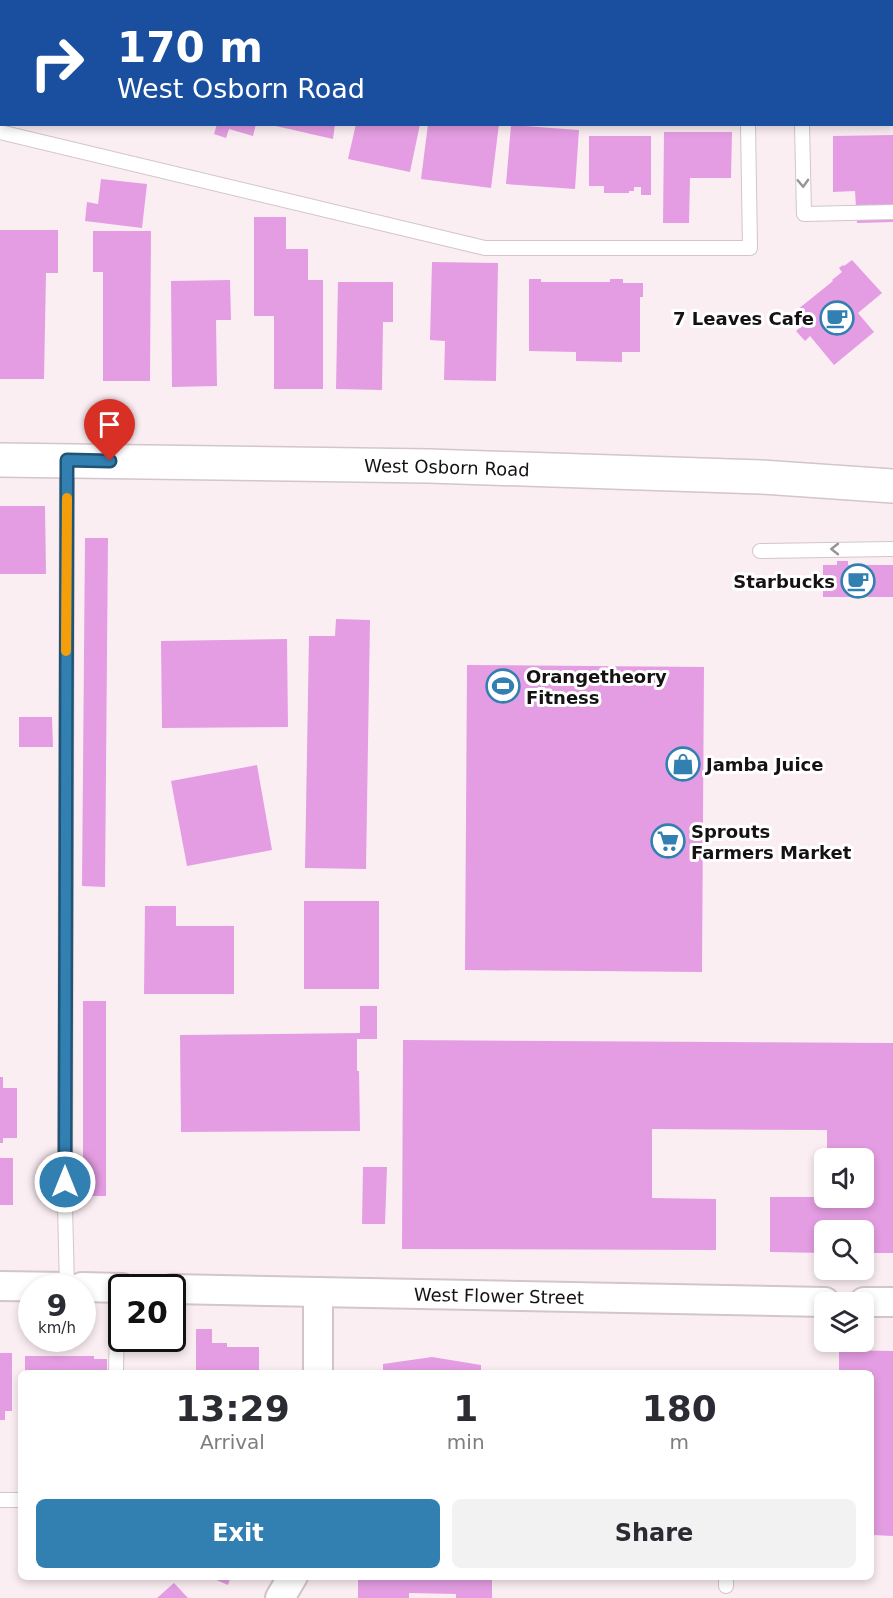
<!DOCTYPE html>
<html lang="en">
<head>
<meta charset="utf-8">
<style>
	:root { --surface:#fff; --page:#f2f2f3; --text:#2b2b33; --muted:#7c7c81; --accent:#327fb2 }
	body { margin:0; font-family:"DejaVu Sans",sans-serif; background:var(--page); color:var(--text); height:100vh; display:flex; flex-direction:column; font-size:22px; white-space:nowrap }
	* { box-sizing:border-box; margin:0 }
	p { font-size:20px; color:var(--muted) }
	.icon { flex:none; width:33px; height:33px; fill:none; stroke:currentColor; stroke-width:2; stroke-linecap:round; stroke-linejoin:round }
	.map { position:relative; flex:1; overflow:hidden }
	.details { position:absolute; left:18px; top:1370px; width:856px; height:210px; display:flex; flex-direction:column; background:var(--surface); border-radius:9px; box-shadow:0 3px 9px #0003 }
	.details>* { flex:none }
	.top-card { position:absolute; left:0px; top:0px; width:894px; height:126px; box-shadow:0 3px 9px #0003; background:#1a4fa0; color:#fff; overflow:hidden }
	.tools { position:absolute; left:814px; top:1148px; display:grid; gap:12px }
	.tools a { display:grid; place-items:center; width:60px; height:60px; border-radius:9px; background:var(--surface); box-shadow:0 3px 9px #0003; font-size:30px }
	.speed { position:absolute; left:18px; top:1274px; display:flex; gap:12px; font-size:30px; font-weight:700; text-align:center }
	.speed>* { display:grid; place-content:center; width:78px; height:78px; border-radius:50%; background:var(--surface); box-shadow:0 3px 9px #0003; line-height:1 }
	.speed small { font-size:15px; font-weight:400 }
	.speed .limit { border:3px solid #111; border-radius:9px; background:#fff; color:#111 }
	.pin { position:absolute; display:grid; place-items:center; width:51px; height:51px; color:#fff; margin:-62px -26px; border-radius:50% 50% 50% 0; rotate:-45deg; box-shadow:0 0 6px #0007 }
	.pin .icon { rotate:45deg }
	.me { position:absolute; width:66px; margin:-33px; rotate:0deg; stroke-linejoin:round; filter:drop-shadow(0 0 4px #0008) }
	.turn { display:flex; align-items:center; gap:21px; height:126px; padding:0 18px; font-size:27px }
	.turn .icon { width:78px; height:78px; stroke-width:2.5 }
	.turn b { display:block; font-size:42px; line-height:51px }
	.eta { display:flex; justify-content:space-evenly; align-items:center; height:102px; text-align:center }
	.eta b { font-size:36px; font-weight:700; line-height:42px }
	.button { display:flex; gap:12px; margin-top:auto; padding:12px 18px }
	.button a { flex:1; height:69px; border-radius:9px; background:var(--accent); color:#fff; font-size:24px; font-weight:700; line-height:69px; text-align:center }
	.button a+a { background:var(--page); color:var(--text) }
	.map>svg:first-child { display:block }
	.building { fill:#e49de2 }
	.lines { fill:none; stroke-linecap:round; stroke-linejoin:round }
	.lane-casing { stroke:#d2c5cb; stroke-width:16 }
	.street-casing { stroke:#d2c5cb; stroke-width:32 }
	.secondary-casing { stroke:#d2c5cb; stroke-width:36 }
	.lane { stroke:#fff; stroke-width:14 }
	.street { stroke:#fff; stroke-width:28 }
	.secondary { stroke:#fff; stroke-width:33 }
	.oneway { stroke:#969495 }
	.route-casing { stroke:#205374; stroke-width:15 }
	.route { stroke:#327fb2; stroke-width:10 }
	.slow { stroke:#f59e0b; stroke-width:10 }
	.labels { text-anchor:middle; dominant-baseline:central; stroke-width:6; stroke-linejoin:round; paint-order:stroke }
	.poi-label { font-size:18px; font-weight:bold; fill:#161214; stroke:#fff; text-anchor:start }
	.street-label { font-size:18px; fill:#161214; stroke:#fff }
</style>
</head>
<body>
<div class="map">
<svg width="893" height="1598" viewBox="0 0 893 1598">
	<rect width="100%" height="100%" fill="#fbeef3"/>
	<g class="building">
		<path d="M 217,124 L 256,124 L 253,136 L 229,129 L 226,138 L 214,134 Z"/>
		<path d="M 267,124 L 335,124 L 333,139 Z"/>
		<path d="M 356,124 L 420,124 L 410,172 L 348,159 Z"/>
		<path d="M 428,124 L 499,124 L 491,188 L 421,179 Z"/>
		<path d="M 511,125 L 579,130 L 575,189 L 506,184 Z"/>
		<path d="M 664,132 L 732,132 L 731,178 L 690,178 L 689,223 L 663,223 Z"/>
		<path d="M 893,135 L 893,222 L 857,223 L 855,191 L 833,192 L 833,136 Z"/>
		<path d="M 589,136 L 651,136 L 651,195 L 641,195 L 641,187 L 634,187 L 634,191 L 629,191 L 629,193 L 604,193 L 604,186 L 589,186 Z"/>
		<path d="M 101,179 L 147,184 L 142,228 L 85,221 L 87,202 L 98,204 Z"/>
		<path d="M 254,217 L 286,217 L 286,249 L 308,249 L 308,280 L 323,280 L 323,389 L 274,389 L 274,316 L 254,316 Z"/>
		<path d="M 0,230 L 58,230 L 58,273 L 46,273 L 44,379 L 0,379 Z"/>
		<path d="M 93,231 L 151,231 L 150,381 L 103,381 L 103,272 L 93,272 Z"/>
		<path d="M 852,260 L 882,293 L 858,313 L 874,332 L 834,365 L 810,336 L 805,341 L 796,331 L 802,326 L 792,314 L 833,281 L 832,280 L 842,272 L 839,268 L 843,265 L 844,266 Z"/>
		<path d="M 432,262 L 498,263 L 496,381 L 444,380 L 445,341 L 430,340 Z"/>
		<path d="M 529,279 L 541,279 L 541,282 L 610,282 L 610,279 L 623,279 L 623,283 L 643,283 L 643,297 L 640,297 L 640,352 L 622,352 L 622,362 L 576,361 L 576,352 L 529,351 Z"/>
		<path d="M 230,280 L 231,320 L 216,320 L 217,386 L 172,387 L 171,281 Z"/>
		<path d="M 338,282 L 393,282 L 393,322 L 383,322 L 382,390 L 336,389 Z"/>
		<path d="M 0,506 L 45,506 L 46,574 L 0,574 Z"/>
		<path d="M 85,538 L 108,538 L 105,887 L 82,886 Z"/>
		<path d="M 837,561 L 848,561 L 848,565 L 893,565 L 893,597 L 823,597 L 823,565 L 837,565 Z"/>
		<path d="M 336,619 L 370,620 L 366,869 L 305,868 L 309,636 L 335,636 Z"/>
		<path d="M 287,639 L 288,727 L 162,728 L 161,641 Z"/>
		<path d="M 467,665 L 704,667 L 702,972 L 465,970 Z"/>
		<path d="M 19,717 L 52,717 L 53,747 L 19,747 Z"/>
		<path d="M 257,765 L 272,850 L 187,866 L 171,781 Z"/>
		<rect x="304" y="901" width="75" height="88"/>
		<path d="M 145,906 L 176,906 L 176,926 L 234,926 L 234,994 L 144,994 Z"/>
		<rect x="83" y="1001" width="23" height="195"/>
		<path d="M 360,1006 L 377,1006 L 377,1039 L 357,1039 L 357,1071 L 359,1071 L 360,1131 L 181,1132 L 180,1035 L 360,1033 Z"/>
		<path d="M 403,1040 L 893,1043 L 893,1253 L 864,1253 L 864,1230 L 825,1230 L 825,1253 L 770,1252 L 770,1197 L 864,1197 L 864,1158 L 827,1158 L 827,1130 L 652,1129 L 652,1198 L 716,1199 L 716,1250 L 402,1249 Z"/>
		<path d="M 0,1077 L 3,1077 L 3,1088 L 17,1088 L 17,1138 L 3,1138 L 3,1143 L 0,1143 Z"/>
		<rect x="0" y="1158" width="13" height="47"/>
		<path d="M 363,1167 L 387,1167 L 385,1224 L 362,1224 Z"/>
		<path d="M 196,1329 L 212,1329 L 212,1343 L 227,1343 L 227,1347 L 259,1347 L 259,1372 L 196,1372 Z"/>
		<path d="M 839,1350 L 893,1351 L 893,1536 L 872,1535 L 872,1372 L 839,1372 Z"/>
		<path d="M 0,1353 L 12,1353 L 12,1411 L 5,1411 L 5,1420 L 0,1420 Z"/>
		<path d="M 25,1356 L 94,1356 L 94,1359 L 107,1359 L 107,1372 L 25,1372 Z"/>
		<path d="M 432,1357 L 481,1365 L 481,1372 L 383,1372 L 383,1364 Z"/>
		<path d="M 207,1576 L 231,1576 L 228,1585 Z"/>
		<path d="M 349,1576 L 499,1576 L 499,1580 L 492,1580 L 492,1598 L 456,1598 L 456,1594 L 409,1593 L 409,1598 L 358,1598 L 358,1579 L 349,1579 Z"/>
		<path d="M 174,1583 L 188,1598 L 157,1598 Z"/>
	</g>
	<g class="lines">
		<defs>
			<g id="lane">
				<path d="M 802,124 L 804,214 L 893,212"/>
				<path d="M 0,132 L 485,248 L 750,248 L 748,124"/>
				<path d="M 760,551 L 893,549"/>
				<path d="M 67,1287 L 65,1206 L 67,461"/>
				<path d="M 116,1372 L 118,1288"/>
				<path d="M 0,1500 L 21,1500"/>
				<path d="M 726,1576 L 726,1586"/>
			</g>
			<g id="street">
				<path d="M 223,0 L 227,2"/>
				<path d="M 769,0 L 769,2"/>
				<path d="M 892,65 L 893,65"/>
				<path d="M 0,1286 L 67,1287"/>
				<path d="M 82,1287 L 122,1288"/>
				<path id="s1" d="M 172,1289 L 825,1302"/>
				<path d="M 864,1302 L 893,1302"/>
				<path d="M 318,1372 L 318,1292"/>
				<path d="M 280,1598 L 293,1576"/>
			</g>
			<g id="secondary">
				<path id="s2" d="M 0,460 L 429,466 L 761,477 L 893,486"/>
			</g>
		</defs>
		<use href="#lane" class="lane-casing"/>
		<use href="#street" class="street-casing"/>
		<use href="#secondary" class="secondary-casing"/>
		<use href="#lane" class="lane"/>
		<use href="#street" class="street"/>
		<use href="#secondary" class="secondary"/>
	</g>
	<defs><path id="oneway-chevron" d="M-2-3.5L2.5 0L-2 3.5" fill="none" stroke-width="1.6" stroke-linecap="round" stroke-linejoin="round" transform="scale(1.5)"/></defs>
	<g class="oneway">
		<use href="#oneway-chevron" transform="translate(803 183) rotate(88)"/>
		<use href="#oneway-chevron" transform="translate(835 549) rotate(180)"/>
	</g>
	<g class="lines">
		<defs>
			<path id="route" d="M 65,1182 L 67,460 L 110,461"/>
		</defs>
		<use href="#route" class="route-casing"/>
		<use href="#route" class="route"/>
		<path class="slow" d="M 66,651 L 67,498"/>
	</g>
	<defs>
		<symbol id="cafe-ring" viewBox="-11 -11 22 22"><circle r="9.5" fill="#fff" stroke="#327fb2" stroke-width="1.5"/><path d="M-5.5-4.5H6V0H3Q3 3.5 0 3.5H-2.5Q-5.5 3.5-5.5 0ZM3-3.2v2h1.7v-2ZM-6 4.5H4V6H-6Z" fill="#327fb2"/></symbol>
		<symbol id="stadium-ring" viewBox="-11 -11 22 22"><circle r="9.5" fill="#fff" stroke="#327fb2" stroke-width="1.5"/><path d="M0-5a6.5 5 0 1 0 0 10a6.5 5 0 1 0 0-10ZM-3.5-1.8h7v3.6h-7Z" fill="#327fb2"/></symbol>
		<symbol id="shop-ring" viewBox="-11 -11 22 22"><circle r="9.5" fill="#fff" stroke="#327fb2" stroke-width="1.5"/><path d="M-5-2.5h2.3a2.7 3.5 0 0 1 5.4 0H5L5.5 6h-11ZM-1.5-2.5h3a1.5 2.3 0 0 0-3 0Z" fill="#327fb2"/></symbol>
		<symbol id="supermarket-ring" viewBox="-11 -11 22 22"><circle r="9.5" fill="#fff" stroke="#327fb2" stroke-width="1.5"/><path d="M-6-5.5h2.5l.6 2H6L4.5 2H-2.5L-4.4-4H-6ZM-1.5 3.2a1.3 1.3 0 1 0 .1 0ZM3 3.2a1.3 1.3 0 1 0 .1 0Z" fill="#327fb2"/></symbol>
	</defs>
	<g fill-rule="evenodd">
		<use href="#cafe-ring" x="818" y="299" width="38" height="38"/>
		<use href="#cafe-ring" x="839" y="562" width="38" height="38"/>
		<use href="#stadium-ring" x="484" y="667" width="38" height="38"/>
		<use href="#shop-ring" x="664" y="745" width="38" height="38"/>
		<use href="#supermarket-ring" x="649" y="822" width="38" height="38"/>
	</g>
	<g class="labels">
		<g class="poi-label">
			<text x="814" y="318" text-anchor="end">7 Leaves Cafe</text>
			<text x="835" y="581" text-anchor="end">Starbucks</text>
			<text x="526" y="676">Orangetheory<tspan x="526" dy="21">Fitness</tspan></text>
			<text x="706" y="764">Jamba Juice</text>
			<text x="691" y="831">Sprouts<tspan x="691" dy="21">Farmers Market</tspan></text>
		</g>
		<g class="street-label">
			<text stroke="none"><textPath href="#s2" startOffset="447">West Osborn Road</textPath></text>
			<text stroke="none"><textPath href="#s1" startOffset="327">West Flower Street</textPath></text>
		</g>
	</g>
</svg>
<div class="tools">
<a><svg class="icon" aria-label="sound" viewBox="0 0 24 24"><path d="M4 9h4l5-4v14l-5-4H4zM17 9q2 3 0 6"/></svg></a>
<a><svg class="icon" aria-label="search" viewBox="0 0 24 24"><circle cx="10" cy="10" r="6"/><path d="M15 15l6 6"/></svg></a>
<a><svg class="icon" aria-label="layers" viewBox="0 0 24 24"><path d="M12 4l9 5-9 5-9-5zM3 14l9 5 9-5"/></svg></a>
</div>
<div class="speed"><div>9<small>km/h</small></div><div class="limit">20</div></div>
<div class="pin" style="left:110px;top:461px;background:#d93025"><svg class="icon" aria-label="arrive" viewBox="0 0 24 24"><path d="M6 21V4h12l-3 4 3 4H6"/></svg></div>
<svg class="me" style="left:65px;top:1182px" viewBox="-20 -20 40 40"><circle r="17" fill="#327fb2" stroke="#fff" stroke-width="3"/><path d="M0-11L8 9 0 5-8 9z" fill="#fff"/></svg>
<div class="top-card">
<div class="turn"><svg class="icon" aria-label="right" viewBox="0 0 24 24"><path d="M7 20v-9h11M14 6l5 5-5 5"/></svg><div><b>170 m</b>West Osborn Road</div></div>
</div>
<section class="details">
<div class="eta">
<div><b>13:29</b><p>Arrival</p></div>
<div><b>1</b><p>min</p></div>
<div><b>180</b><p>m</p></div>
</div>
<div class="button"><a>Exit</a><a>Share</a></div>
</section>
</div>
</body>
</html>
